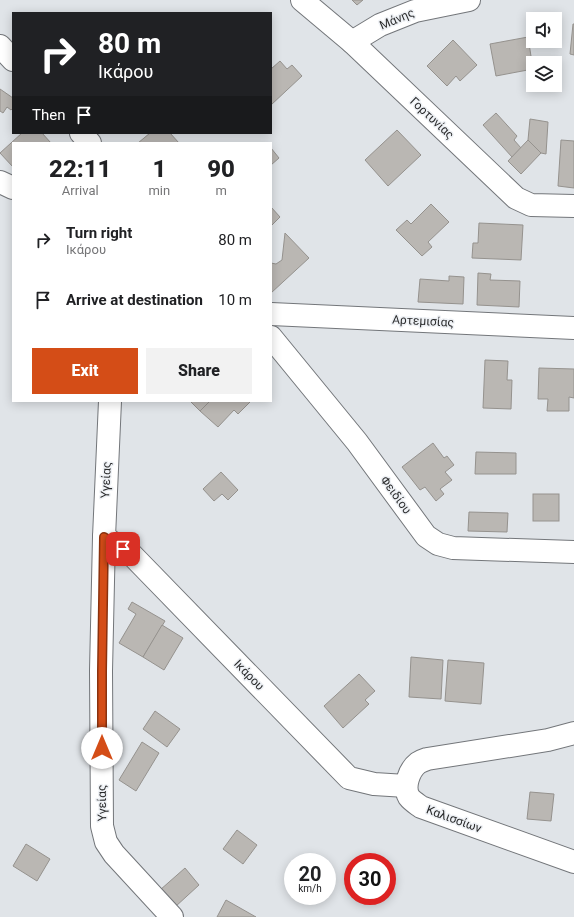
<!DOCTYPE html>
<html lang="en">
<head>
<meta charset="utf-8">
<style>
	:root { --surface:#fff; --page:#f2f2f2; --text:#202124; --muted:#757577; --accent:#d44d17 }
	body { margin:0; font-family:Roboto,sans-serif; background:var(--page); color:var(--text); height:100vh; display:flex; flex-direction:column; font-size:15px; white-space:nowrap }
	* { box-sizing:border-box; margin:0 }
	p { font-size:13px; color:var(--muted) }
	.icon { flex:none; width:22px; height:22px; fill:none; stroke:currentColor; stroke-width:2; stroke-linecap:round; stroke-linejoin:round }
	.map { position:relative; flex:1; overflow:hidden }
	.side { position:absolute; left:12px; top:142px; width:260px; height:260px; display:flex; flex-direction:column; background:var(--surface); border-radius:0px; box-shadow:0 2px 10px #0003 }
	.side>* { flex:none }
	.banner { position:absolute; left:12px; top:12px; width:260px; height:122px; border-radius:0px; box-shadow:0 2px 10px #0003; background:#202124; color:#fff; overflow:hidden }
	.controls { position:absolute; left:526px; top:12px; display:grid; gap:8px }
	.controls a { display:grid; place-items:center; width:36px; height:36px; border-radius:0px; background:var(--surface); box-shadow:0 2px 10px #0003; font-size:20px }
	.speed { position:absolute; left:284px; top:853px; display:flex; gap:8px; font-size:20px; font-weight:700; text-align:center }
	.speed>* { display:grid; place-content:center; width:52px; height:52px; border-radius:50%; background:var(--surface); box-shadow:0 2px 10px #0003; line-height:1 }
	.speed small { font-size:10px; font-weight:400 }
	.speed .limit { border:6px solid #d22; background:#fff; color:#111 }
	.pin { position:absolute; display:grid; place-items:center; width:34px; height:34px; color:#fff; margin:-17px; border-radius:8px; box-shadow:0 2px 6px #0006 }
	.me { position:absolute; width:44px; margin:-22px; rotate:0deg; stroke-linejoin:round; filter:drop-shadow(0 0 3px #0008) }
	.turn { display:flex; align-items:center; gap:14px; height:84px; padding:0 20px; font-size:18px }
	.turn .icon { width:52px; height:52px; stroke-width:2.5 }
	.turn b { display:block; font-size:28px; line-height:34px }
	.then { display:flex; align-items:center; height:38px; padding:0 20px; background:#0003; gap:8px; font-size:15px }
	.eta { display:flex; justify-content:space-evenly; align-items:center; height:68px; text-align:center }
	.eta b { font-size:24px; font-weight:800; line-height:28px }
	.primary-button { display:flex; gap:8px; margin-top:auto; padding:8px 20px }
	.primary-button a { flex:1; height:46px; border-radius:0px; background:var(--accent); color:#fff; font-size:16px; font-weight:800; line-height:46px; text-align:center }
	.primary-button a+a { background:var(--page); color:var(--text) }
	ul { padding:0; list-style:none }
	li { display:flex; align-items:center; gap:12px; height:60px; padding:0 20px }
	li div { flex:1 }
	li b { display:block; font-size:15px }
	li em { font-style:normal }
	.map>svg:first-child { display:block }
	.building { fill:#bab7b3; stroke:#95928e }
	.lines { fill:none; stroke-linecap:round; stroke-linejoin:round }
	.minor-casing { stroke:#73767a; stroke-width:24 }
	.major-casing { stroke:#73767a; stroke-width:24 }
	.minor { stroke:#fff; stroke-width:22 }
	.major { stroke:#fff; stroke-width:22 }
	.route-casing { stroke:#8a320f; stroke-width:10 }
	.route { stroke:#d44d17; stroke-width:7 }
	.labels { text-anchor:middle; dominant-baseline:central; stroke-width:3; stroke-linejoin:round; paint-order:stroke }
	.street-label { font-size:12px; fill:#292a2b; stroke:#eef1f5 }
</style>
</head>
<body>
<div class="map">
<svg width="574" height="917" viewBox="0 0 574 917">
	<rect width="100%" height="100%" fill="#e0e4e8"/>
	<g class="building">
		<path d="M 352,0 L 363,0 L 357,5 Z"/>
		<path d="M 573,24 L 574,24 L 574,55 L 570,54 Z"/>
		<path d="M 528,37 L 533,69 L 496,76 L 490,44 Z"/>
		<path d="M 453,40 L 477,65 L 460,81 L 456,76 L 447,86 L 427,66 Z"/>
		<path d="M 280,61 L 287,69 L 292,65 L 302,76 L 271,105 L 271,69 Z"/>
		<path d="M 0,89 L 13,98 L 13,108 L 11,110 L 7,107 L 3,113 L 0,111 Z"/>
		<path d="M 496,113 L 517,136 L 514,140 L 521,148 L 512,157 L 483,125 Z"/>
		<path d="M 530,119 L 548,122 L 546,154 L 541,153 L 528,140 Z"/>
		<path d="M 397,130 L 421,155 L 388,186 L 365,160 Z"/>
		<path d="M 22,133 L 42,133 L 51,143 L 13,143 L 13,167 L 0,153 Z"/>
		<path d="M 150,133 L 170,133 L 179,143 L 138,143 Z"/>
		<path d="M 528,140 L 541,153 L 521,174 L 508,161 Z"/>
		<path d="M 561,140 L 574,141 L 574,188 L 558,186 Z"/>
		<path d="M 271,148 L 279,158 L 271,165 Z"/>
		<path d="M 431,204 L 449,222 L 428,242 L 432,247 L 422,256 L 396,230 L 407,220 L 411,224 Z"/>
		<path d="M 271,207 L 280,217 L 271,226 Z"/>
		<path d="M 479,223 L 523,225 L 521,260 L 472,258 L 473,243 L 478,243 Z"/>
		<path d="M 285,233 L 309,258 L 271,293 L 271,263 L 276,264 L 282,260 Z"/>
		<path d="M 478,273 L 491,274 L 490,280 L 520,281 L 519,307 L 477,305 Z"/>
		<path d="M 449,276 L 464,277 L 463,304 L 418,302 L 420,279 L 449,281 Z"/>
		<path d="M 485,360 L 508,361 L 507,380 L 512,380 L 511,409 L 483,408 Z"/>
		<path d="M 539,368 L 574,369 L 574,398 L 569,397 L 569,411 L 547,411 L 548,399 L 538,399 Z"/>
		<path d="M 190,401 L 210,401 L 200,411 Z"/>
		<path d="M 210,401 L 251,401 L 238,414 L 234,410 L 218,427 L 200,411 Z"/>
		<path d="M 433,443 L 444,458 L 447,456 L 454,465 L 445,472 L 452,480 L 440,489 L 444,494 L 436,501 L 425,487 L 420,490 L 402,467 Z"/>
		<path d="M 476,452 L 516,453 L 516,474 L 475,474 Z"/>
		<path d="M 221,472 L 238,490 L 228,500 L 222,494 L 214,501 L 203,489 Z"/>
		<rect x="533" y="494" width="26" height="27"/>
		<path d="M 469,512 L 508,513 L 507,532 L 468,531 Z"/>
		<path d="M 132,602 L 165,621 L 143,657 L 119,643 L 136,614 L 128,609 Z"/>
		<path d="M 162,625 L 183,638 L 164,670 L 143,657 Z"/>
		<path d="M 411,657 L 443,660 L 441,699 L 409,697 Z"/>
		<path d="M 448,660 L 484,663 L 481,704 L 445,701 Z"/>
		<path d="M 359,674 L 375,691 L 365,700 L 369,704 L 343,728 L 324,706 Z"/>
		<path d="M 155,711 L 180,729 L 167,747 L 143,729 Z"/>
		<path d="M 142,742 L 159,753 L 136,791 L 119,780 Z"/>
		<path d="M 530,792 L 554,794 L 551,821 L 527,819 Z"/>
		<path d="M 237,830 L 257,845 L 243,864 L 223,849 Z"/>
		<path d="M 26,844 L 50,859 L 37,881 L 13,866 Z"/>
		<path d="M 185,868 L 199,885 L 175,907 L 160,890 Z"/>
		<path d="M 226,900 L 256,917 L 217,917 Z"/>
	</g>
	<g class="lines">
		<defs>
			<g id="minor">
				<path d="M 302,0 L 352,42 L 516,198 L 531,205 L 574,206"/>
				<path d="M 352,42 L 380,25 L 415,11 L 469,0"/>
				<path d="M 0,46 L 13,60"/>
				<path d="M 81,133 L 90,143"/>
				<path d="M 0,182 L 13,188"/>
				<path d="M 271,314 L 574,328"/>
				<path d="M 271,337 L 357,442 L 426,536 L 438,544 L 453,548 L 574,552"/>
				<path d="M 110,401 L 104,537 L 101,671 L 102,826 L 106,842 L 114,854 L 172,917"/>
				<path d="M 104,537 L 132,555 L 349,778 L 374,784 L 406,786"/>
			</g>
			<path id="major" d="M 574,733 L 548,740 L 427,759 C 424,760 421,761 418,763 C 409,770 403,787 409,797 C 412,801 417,804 421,807 L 574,862"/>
		</defs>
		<use href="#minor" class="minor-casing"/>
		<use href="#major" class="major-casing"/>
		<use href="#minor" class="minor"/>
		<use href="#major" class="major"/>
	</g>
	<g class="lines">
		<defs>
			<path id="route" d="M 102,748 L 102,671 L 104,537 L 123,549"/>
		</defs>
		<use href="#route" class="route-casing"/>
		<use href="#route" class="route"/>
	</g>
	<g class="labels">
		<g class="street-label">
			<text transform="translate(397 19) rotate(-23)">Μάνης</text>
			<text transform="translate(432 118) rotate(43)">Γορτυνίας</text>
			<text transform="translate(423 321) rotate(3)">Αρτεμισίας</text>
			<text transform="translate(106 480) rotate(-87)">Υγείας</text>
			<text transform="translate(396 495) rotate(54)">Φειδίου</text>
			<text transform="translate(249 675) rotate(46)">Ικάρου</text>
			<text transform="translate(102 803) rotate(-91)">Υγείας</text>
			<text transform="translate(454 819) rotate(20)">Καλισσίων</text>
		</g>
	</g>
</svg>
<div class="controls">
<a><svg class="icon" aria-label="sound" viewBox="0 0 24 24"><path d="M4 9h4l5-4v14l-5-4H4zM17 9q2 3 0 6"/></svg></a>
<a><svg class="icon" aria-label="layers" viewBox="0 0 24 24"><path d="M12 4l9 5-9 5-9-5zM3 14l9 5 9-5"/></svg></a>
</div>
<div class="speed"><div>20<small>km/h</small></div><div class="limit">30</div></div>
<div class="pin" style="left:123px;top:549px;background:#d93025"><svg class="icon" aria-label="arrive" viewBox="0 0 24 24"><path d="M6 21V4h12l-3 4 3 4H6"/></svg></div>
<svg class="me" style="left:102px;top:748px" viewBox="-20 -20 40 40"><circle r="19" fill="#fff"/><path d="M0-13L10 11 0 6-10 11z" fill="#d44d17"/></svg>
<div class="banner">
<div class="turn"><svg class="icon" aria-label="right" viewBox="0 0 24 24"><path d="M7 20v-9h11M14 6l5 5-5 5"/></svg><div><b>80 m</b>Ικάρου</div></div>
<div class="then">Then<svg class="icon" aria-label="arrive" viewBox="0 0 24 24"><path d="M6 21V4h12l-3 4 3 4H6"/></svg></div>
</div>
<section class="side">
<div class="eta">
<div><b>22:11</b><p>Arrival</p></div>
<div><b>1</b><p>min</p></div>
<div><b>90</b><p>m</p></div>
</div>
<ul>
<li><svg class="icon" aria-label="right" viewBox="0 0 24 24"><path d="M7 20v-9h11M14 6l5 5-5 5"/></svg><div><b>Turn right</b><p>Ικάρου</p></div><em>80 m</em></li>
<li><svg class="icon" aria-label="arrive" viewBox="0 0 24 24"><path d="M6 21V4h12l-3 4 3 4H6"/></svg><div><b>Arrive at destination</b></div><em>10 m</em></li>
</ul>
<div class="primary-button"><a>Exit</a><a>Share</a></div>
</section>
</div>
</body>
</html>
